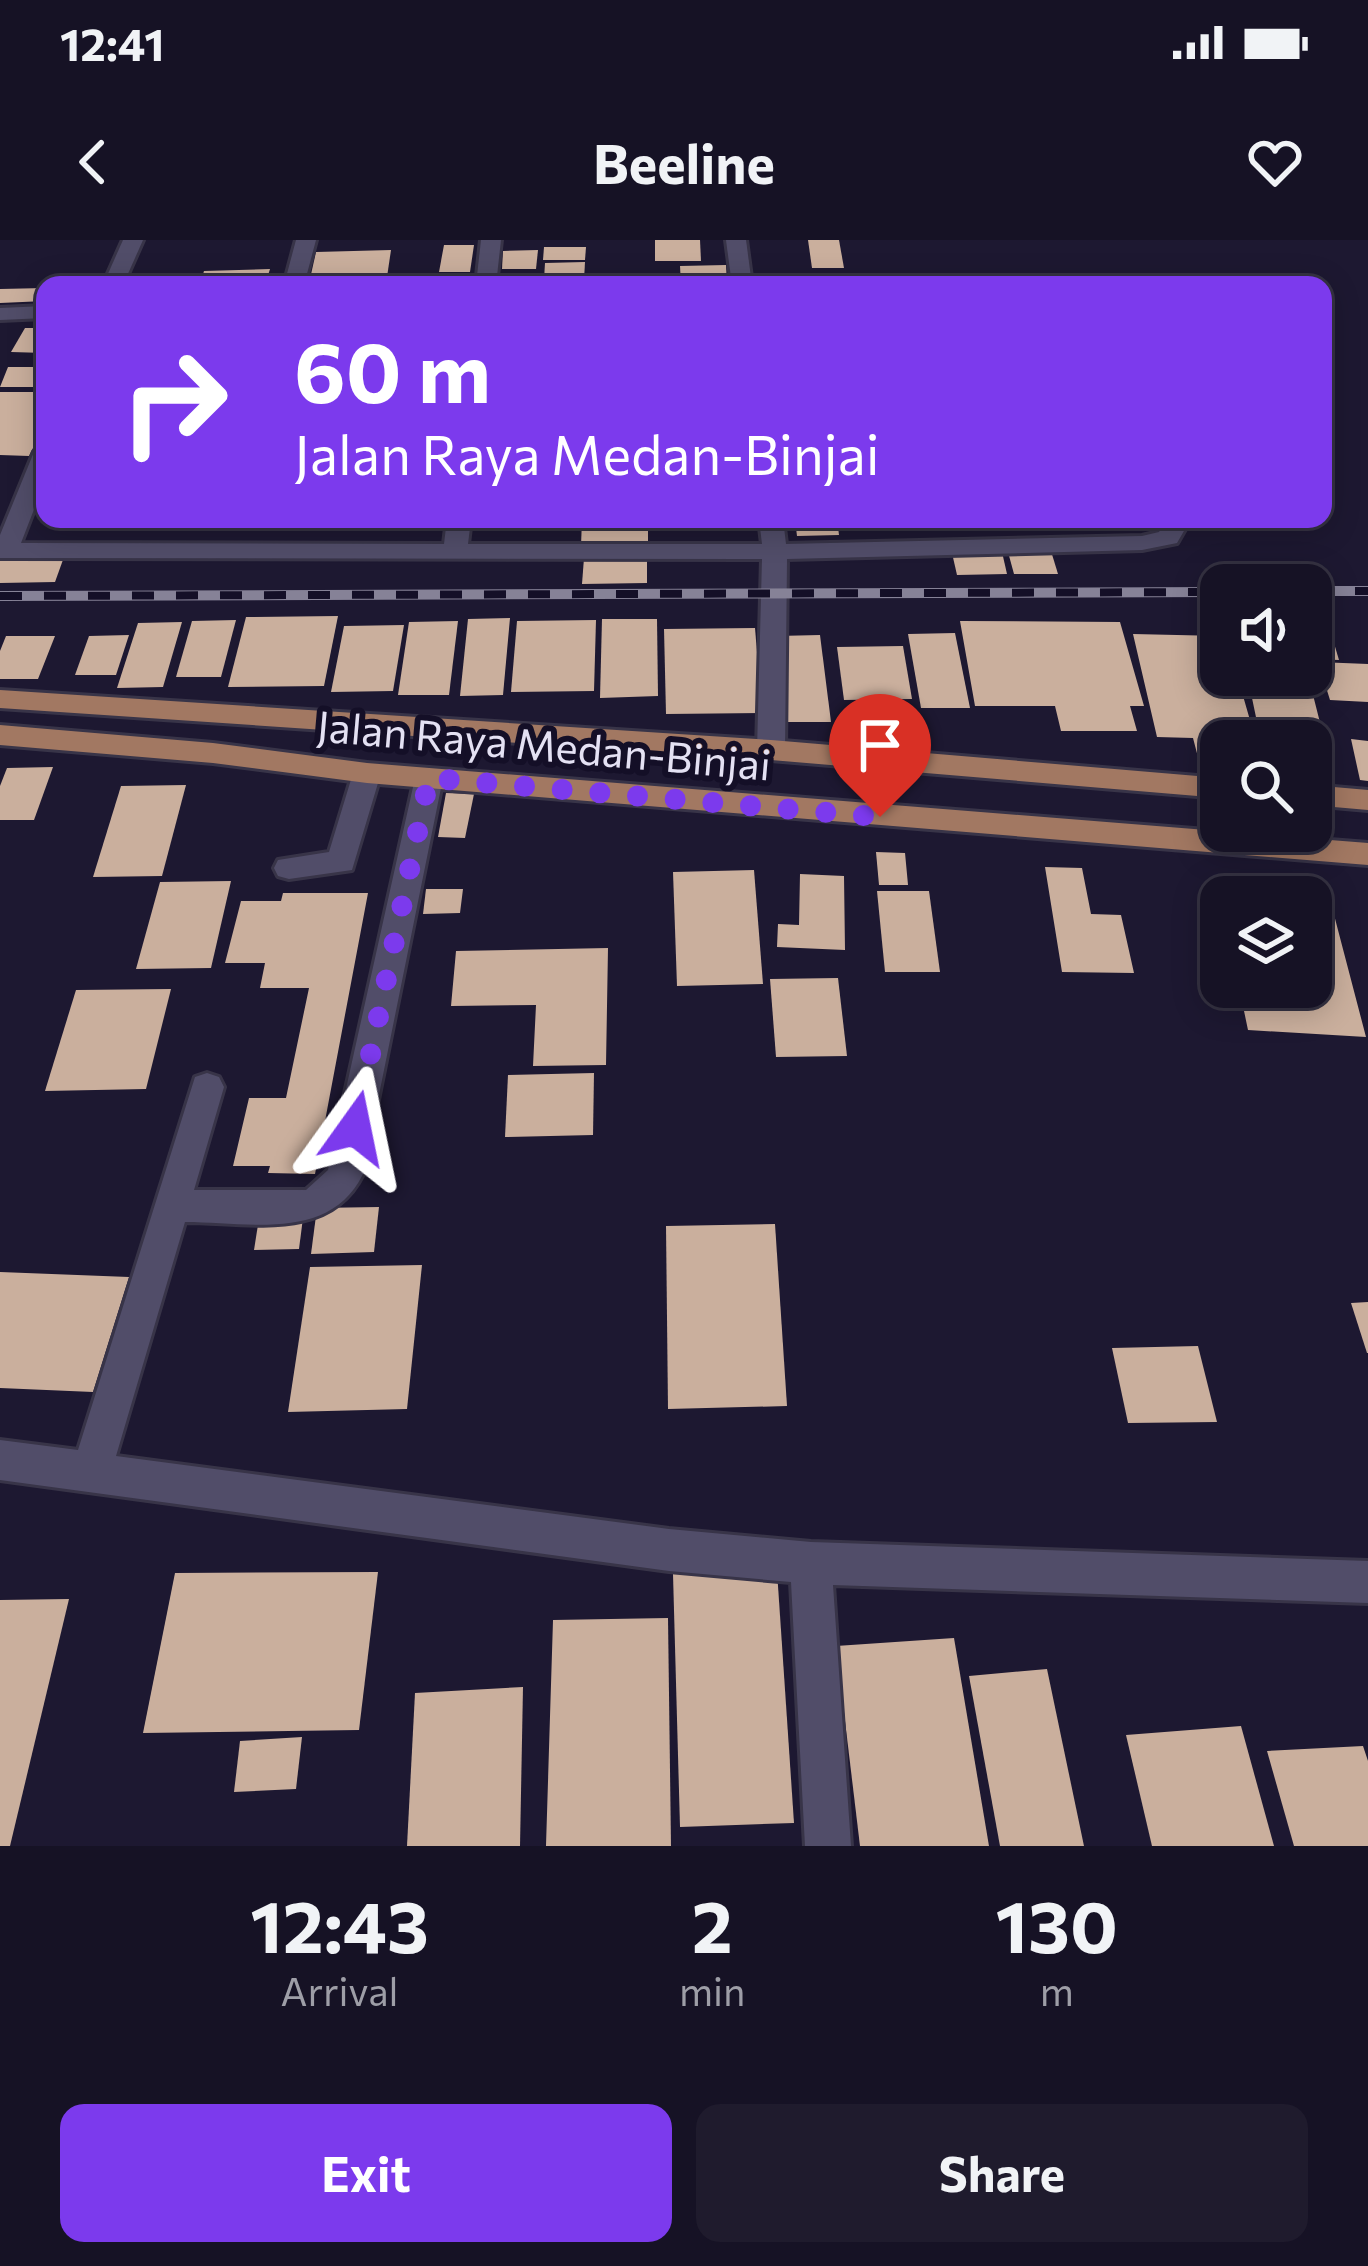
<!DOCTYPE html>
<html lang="en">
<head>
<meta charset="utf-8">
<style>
	:root { --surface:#161225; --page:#1f1b2d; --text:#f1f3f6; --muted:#9e9ea7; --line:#353242; --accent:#7c3aed }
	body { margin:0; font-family:Commissioner,sans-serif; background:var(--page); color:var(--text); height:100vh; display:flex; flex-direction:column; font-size:45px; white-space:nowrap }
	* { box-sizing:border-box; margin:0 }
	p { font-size:39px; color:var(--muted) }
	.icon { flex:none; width:66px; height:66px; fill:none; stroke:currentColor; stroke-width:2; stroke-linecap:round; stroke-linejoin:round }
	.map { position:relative; height:1606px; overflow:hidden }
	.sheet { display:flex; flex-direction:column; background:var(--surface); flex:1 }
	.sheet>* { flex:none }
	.top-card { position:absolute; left:36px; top:36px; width:1296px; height:252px; border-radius:24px; box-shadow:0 6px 30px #0003,0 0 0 3px var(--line); background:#7c3aed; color:#fff; overflow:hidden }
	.tools { position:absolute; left:1200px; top:324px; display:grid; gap:24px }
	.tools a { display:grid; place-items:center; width:132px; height:132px; border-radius:24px; background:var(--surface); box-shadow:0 6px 30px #0003,0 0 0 3px var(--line); font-size:60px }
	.pin { position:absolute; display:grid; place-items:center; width:102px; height:102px; color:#fff; margin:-123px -51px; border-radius:50% 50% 50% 0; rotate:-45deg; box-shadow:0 0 12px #0007 }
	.pin .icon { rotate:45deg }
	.me { position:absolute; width:132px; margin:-66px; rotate:12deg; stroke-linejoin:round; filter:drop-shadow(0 0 9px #0008) }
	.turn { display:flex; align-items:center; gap:42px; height:252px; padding:0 60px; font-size:54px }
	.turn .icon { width:156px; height:156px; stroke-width:2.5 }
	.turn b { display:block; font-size:84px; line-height:102px }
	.eta { display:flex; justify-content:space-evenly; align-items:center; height:204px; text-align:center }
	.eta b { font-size:72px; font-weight:700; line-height:84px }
	.cta { display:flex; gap:24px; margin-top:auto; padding:24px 60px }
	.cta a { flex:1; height:138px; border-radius:24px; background:var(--accent); color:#fff; font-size:48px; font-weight:700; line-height:138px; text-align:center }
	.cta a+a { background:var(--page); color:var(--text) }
	.status { display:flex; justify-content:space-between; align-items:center; height:84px; padding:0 60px; background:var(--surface); direction:ltr }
	.status svg { height:33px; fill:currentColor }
	header { display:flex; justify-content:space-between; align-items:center; height:156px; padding:0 60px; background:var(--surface); font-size:54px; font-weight:700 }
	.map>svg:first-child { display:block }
	.building { fill:#caaf9d }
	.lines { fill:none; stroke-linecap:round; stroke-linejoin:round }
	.minor-casing { stroke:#383448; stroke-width:6 }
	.primary-casing { stroke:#383448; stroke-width:6 }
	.minor { fill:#514d69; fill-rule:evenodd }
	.primary { fill:#a27862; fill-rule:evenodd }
	.rail-casing { stroke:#868297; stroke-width:10 }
	.rail { stroke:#140f27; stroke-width:8; stroke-dasharray:22; stroke-linecap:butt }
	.route { stroke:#7c3aed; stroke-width:21; stroke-dasharray:0 37.8 }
	.labels { text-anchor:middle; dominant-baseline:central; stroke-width:12; stroke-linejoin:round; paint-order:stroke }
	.street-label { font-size:42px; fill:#e4e1f3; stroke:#140f27 }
</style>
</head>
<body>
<div class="status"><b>12:41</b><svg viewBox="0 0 49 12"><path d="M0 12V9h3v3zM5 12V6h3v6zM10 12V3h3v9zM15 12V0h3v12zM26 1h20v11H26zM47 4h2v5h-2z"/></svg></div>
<header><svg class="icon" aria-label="back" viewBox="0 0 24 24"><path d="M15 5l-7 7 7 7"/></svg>Beeline<svg class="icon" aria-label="heart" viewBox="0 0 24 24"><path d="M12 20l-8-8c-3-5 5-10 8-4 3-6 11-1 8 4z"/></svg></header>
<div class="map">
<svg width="1368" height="1606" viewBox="0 0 1368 1606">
	<rect width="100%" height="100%" fill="#1d1831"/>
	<g class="building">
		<path d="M 655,0 L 700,0 L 701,21 L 655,21 Z"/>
		<path d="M 808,0 L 839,0 L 844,28 L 812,28 Z"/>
		<path d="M 444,5 L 474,5 L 470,32 L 439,32 Z"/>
		<path d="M 544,7 L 586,7 L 585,20 L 543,20 Z"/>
		<path d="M 391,10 L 387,37 L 310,39 L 316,12 Z"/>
		<path d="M 538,10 L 536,29 L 502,29 L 503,11 Z"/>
		<path d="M 585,22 L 584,40 L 544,40 L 545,23 Z"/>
		<path d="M 726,25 L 727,45 L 681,45 L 680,26 Z"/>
		<path d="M 270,29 L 265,45 L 200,45 L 204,31 Z"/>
		<path d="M 836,33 L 839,45 L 752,45 L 750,35 Z"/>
		<path d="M 482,35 L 481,45 L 436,45 L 438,36 Z"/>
		<path d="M 45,48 L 45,61 L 0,63 L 0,49 Z"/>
		<path d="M 25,88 L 45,88 L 45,113 L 11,112 Z"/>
		<path d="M 8,127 L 45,127 L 45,147 L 0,147 Z"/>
		<path d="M 0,152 L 45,152 L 45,184 L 29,216 L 0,215 Z"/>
		<path d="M 64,279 L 113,279 L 109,288 L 60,287 Z"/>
		<path d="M 245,279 L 290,279 L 288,289 L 242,289 Z"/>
		<path d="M 298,279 L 345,279 L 343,287 L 296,288 Z"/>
		<path d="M 348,279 L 402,279 L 400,288 L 347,288 Z"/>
		<path d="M 405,279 L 447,279 L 445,289 L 403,290 Z"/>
		<path d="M 582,279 L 648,279 L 648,305 L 581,306 Z"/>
		<path d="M 652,279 L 696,279 L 697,289 L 652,290 Z"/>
		<path d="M 795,279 L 837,279 L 839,295 L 797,296 Z"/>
		<path d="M 1051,311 L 1058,334 L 1014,334 L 1008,312 Z"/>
		<path d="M 1002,312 L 1007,334 L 957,335 L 952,313 Z"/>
		<path d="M 64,317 L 55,342 L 0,343 L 0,319 Z"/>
		<path d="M 584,318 L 647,318 L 647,343 L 582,344 Z"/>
		<path d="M 338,376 L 324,446 L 228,447 L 246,377 Z"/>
		<path d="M 510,378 L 503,455 L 460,456 L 468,379 Z"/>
		<path d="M 602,379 L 657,379 L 658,456 L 600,458 Z"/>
		<path d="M 236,380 L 221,437 L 176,437 L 192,381 Z"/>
		<path d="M 596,380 L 594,451 L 511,452 L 517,381 Z"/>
		<path d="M 458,381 L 449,455 L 398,455 L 409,382 Z"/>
		<path d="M 960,381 L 1120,382 L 1144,466 L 1130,466 L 1137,491 L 1061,491 L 1055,466 L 975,466 Z"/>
		<path d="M 182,382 L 163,447 L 117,448 L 138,383 Z"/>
		<path d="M 1311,382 L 1328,383 L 1339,420 L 1311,419 Z"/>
		<path d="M 404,385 L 393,451 L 331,452 L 344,386 Z"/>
		<path d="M 755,388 L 762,473 L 666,474 L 664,389 Z"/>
		<path d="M 955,393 L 970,468 L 921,468 L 908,394 Z"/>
		<path d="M 1133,394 L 1221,396 L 1221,435 L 1237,435 L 1256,501 L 1221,501 L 1221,522 L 1199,521 L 1193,498 L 1157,497 Z"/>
		<path d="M 129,395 L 116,435 L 75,435 L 89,396 Z"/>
		<path d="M 820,395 L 831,482 L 785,482 L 777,396 Z"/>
		<path d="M 6,396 L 55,396 L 38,439 L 0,439 L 0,411 Z"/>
		<path d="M 903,406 L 912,459 L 844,460 L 837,407 Z"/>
		<path d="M 1318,422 L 1368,424 L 1368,462 L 1330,460 Z"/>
		<path d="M 1248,439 L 1310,443 L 1333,534 L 1311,532 L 1311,501 L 1261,501 Z"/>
		<path d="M 1351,499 L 1368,501 L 1368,541 L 1360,540 Z"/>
		<path d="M 53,527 L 34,580 L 0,580 L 0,546 L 7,528 Z"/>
		<path d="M 186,545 L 162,636 L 93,637 L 121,546 Z"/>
		<path d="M 446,553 L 474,554 L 465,598 L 438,597 Z"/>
		<path d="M 876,612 L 905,613 L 908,645 L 879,645 Z"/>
		<path d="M 1045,627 L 1082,628 L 1091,674 L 1121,675 L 1134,733 L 1062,732 Z"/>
		<path d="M 754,630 L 763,744 L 677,746 L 673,632 Z"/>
		<path d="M 800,634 L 844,636 L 845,710 L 777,707 L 778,684 L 799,685 Z"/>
		<path d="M 231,641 L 211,728 L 136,729 L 160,642 Z"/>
		<path d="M 1218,643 L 1327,648 L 1366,797 L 1248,790 L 1239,747 L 1311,747 L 1311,657 L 1221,657 Z"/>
		<path d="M 426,649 L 463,649 L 460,673 L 423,674 Z"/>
		<path d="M 877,651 L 929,651 L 940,732 L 885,732 Z"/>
		<path d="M 283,653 L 368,653 L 315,934 L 268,933 L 270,926 L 233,926 L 249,858 L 286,858 L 309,748 L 260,748 L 265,723 L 225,723 L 241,661 L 281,661 Z"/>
		<path d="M 608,708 L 606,825 L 533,826 L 536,765 L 451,766 L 456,711 Z"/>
		<path d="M 838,738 L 847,816 L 776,817 L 770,739 Z"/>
		<path d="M 171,749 L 146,849 L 45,851 L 76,750 Z"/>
		<path d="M 594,833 L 593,895 L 505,897 L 508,835 Z"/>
		<path d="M 379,967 L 374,1012 L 311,1014 L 317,968 Z"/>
		<path d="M 304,970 L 299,1009 L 254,1010 L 260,972 Z"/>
		<path d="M 775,984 L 787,1166 L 668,1169 L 666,986 Z"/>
		<path d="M 422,1025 L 407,1169 L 288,1172 L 310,1027 Z"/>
		<path d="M 0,1032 L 129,1037 L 93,1152 L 0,1148 Z"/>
		<path d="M 1368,1062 L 1368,1113 L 1367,1113 L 1351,1063 Z"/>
		<path d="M 1198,1106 L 1217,1182 L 1128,1183 L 1112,1108 Z"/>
		<path d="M 777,1331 L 794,1583 L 680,1587 L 673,1334 Z"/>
		<path d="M 378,1332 L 359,1490 L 143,1493 L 175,1333 Z"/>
		<path d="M 69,1359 L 10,1606 L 0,1606 L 0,1360 Z"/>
		<path d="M 668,1378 L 671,1606 L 546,1606 L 553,1380 Z"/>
		<path d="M 954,1398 L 989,1606 L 860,1606 L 836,1406 Z"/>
		<path d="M 1047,1429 L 1084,1606 L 1000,1606 L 969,1436 Z"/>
		<path d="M 523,1447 L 520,1606 L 407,1606 L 415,1453 Z"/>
		<path d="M 1241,1486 L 1274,1606 L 1152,1606 L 1126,1495 Z"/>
		<path d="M 302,1497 L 296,1549 L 234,1552 L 240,1501 Z"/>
		<path d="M 1363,1506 L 1368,1521 L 1368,1606 L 1294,1606 L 1267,1511 Z"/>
	</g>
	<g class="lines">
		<defs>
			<g id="minor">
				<path d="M 123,0 L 143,0 L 123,45 L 103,45 Z"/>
				<path d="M 296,0 L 316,0 L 304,45 L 284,45 Z"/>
				<path d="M 481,0 L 501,0 L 496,45 L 476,45 Z"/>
				<path d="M 726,0 L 746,0 L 752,45 L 732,45 Z"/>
				<path d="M 45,66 L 45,78 L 0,80 L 0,68 Z"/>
				<path d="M 45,205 L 45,241 L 21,303 L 444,304 L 447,279 L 471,279 L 468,304 L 762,304 L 759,279 L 783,279 L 786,304 L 1142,296 L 1159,292 L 1167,279 L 1185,279 L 1188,284 L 1177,303 L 1142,310 L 787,319 L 785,510 L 771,520 L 757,510 L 762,319 L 0,318 L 0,295 L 34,212 Z"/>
				<path d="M 367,523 L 381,533 L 352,630 L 289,639 L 278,636 L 274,628 L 278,620 L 329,612 L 353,533 Z"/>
				<path d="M 429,528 L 443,538 L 363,934 C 330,1002 249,982 185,982 L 116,1216 L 669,1289 L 811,1302 L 1368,1321 L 1368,1363 L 833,1345 L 851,1606 L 805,1606 L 791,1342 L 669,1331 L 0,1240 L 0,1200 L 78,1210 L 195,837 L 207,833 L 219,837 L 224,847 L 194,950 L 306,950 L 328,930 L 415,538 Z"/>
			</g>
			<g id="primary">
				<path d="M 0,450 L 771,500 L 1221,538 L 1221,558 L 771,520 L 0,468 Z"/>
				<path d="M 0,485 L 213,503 L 367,523 L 1368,603 L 1368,625 L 367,543 L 213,523 L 0,505 Z"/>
				<path d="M 1311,545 L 1368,550 L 1368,570 L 1311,565 Z"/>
			</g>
		</defs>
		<use href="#minor" class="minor-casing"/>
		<use href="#primary" class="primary-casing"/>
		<use href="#minor" class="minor"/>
		<use href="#primary" class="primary"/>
		<defs>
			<g id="rail">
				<path d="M 1311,351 L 1368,351"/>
				<path d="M 0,356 L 1221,352"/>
			</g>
		</defs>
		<use href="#rail" class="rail-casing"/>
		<use href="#rail" class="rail"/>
	</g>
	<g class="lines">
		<path class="route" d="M 355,888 L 429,538 L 880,577"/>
	</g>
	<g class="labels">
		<g class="street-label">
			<text transform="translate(544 504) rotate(5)">Jalan Raya Medan-Binjai</text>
		</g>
	</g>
</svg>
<div class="tools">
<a><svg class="icon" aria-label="sound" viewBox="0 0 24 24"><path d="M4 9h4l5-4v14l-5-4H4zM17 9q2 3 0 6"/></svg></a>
<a><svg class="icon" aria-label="search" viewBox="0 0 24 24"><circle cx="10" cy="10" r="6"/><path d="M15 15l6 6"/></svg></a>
<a><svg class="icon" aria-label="layers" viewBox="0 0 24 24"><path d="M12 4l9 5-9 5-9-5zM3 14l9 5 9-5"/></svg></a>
</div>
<div class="pin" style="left:880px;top:577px;background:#d93025"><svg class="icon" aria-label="arrive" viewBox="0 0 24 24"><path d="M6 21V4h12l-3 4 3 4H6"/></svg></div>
<svg class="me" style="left:355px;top:888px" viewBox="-20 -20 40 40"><path d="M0-17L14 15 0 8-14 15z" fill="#7c3aed" stroke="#fff" stroke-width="4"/></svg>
<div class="top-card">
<div class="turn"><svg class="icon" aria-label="right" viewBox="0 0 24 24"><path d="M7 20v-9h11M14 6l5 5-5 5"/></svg><div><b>60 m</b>Jalan Raya Medan-Binjai</div></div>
</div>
</div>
<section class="sheet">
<div class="eta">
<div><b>12:43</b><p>Arrival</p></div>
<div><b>2</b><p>min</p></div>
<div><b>130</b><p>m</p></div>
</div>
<div class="cta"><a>Exit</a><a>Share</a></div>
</section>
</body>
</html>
